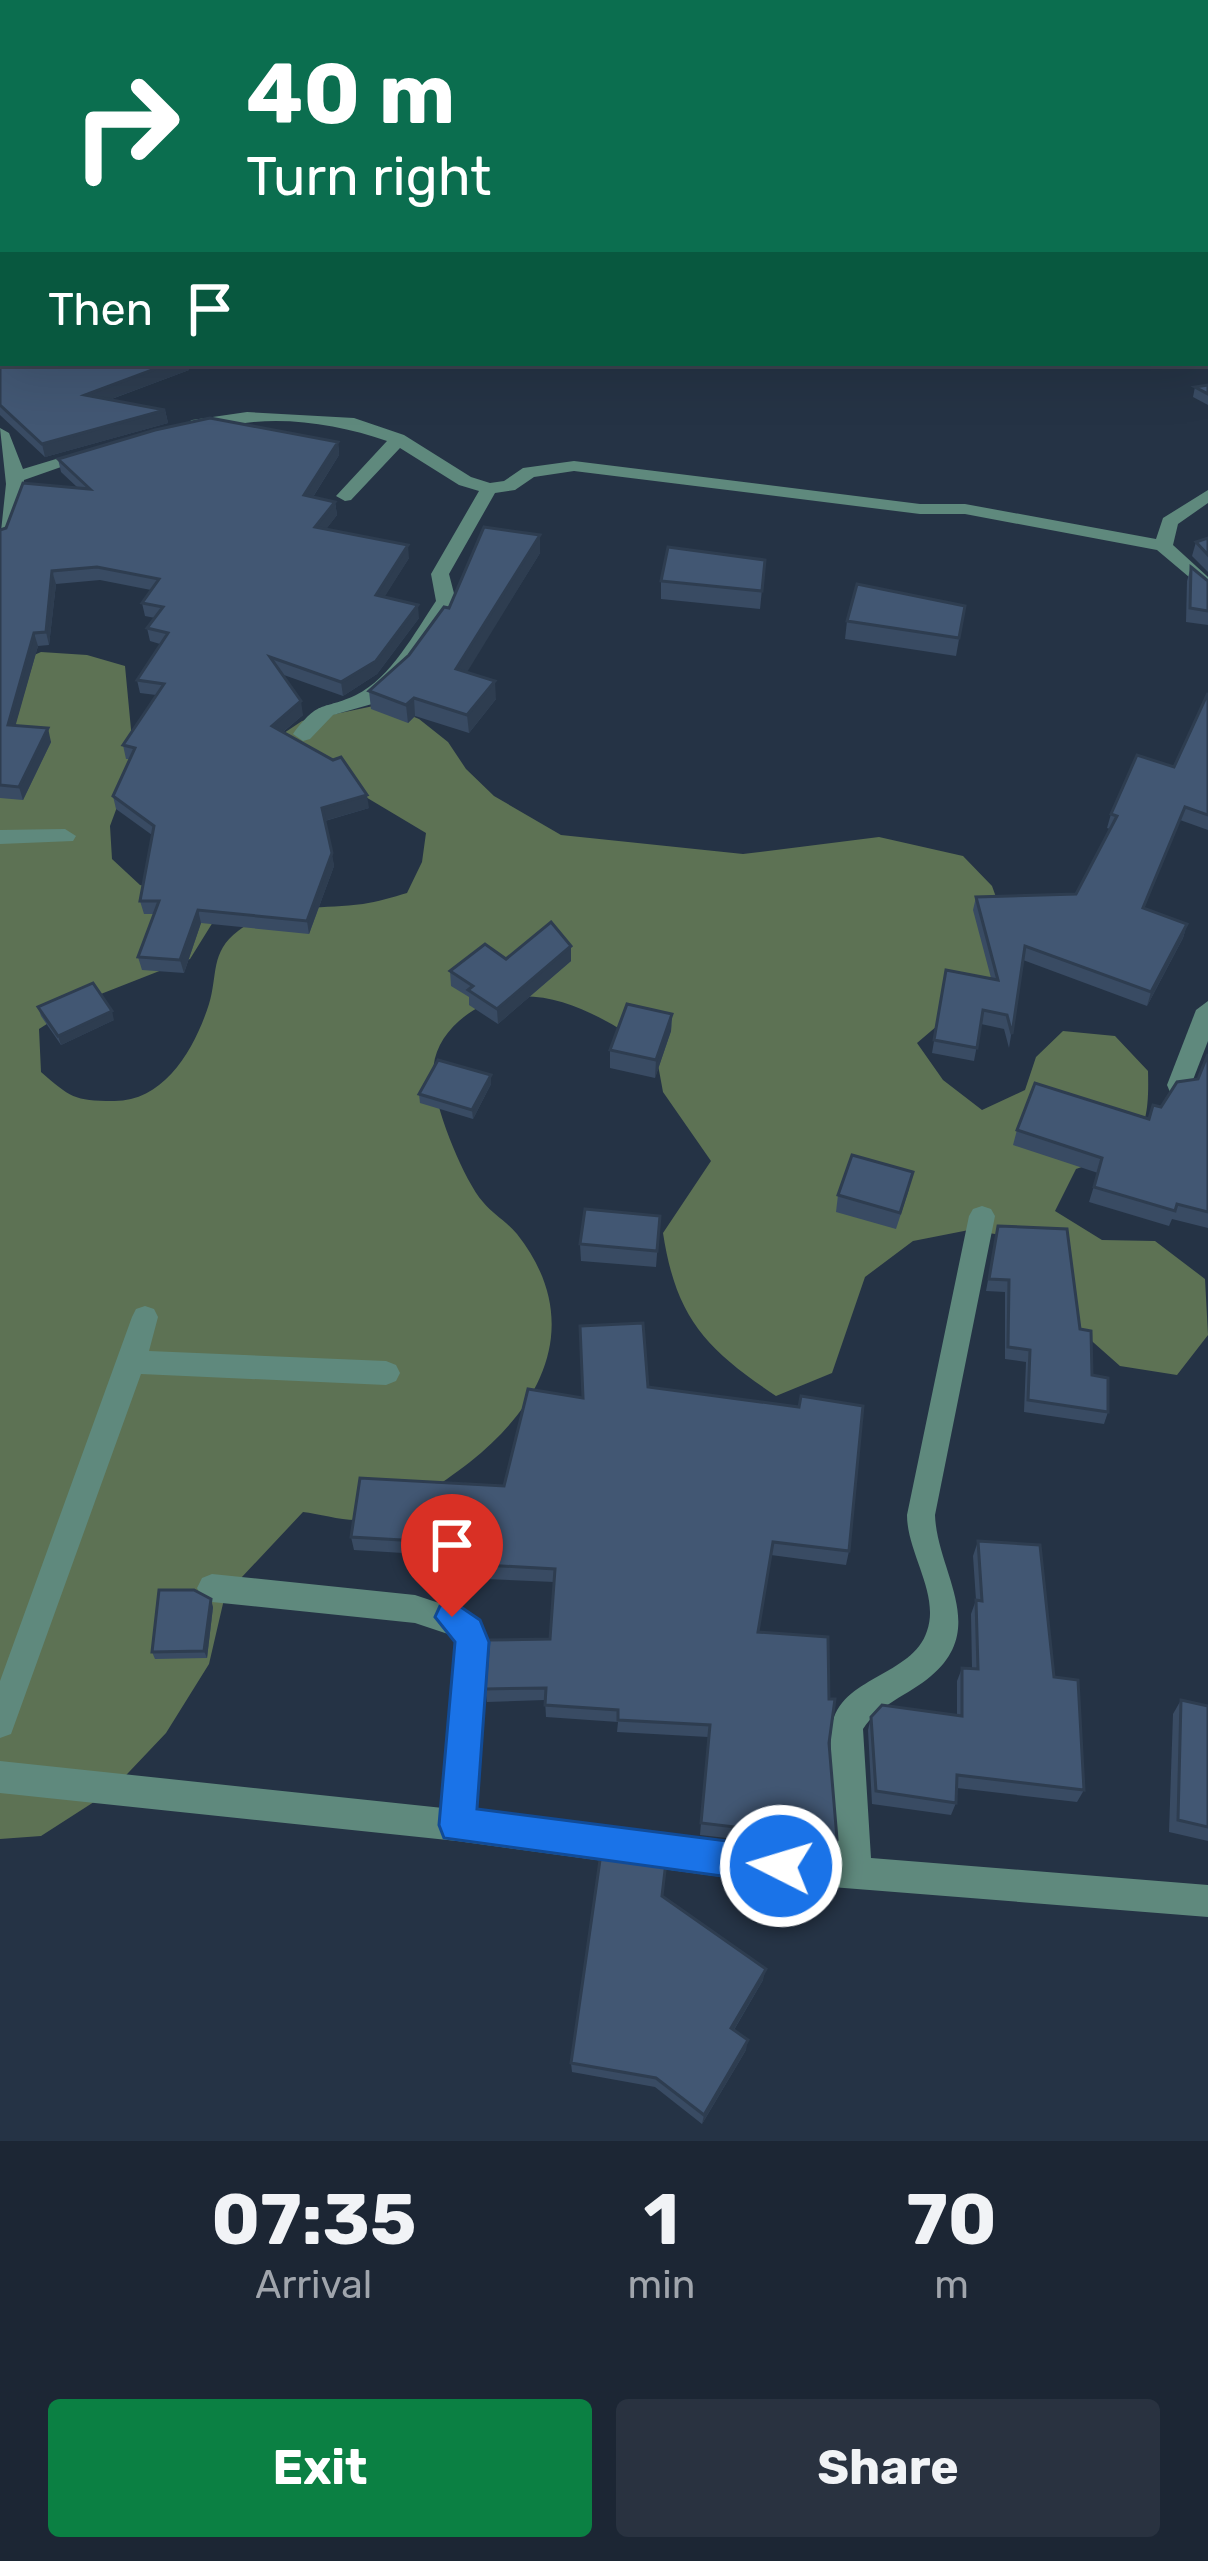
<!DOCTYPE html>
<html lang="en">
<head>
<meta charset="utf-8">
<style>
	:root { --surface:#1c2634; --page:#293240; --text:#f1f3f6; --muted:#a0a5ac; --line:#3a434f; --accent:#0b8043 }
	body { margin:0; font-family:Rubik,sans-serif; background:var(--page); color:var(--text); height:100vh; display:flex; flex-direction:column; font-size:45px; white-space:nowrap }
	* { box-sizing:border-box; margin:0 }
	p { font-size:39px; color:var(--muted) }
	.icon { flex:none; width:66px; height:66px; fill:none; stroke:currentColor; stroke-width:2; stroke-linecap:round; stroke-linejoin:round }
	.map { position:relative; height:2141px; overflow:hidden }
	.drawer { display:flex; flex-direction:column; background:var(--surface); flex:1 }
	.drawer>* { flex:none }
	.banner { position:absolute; left:0px; top:0px; width:1209px; height:366px; box-shadow:0 12px 48px #0002,0 0 0 3px var(--line); background:#0b6e4f; color:#fff; overflow:hidden }
	.pin { position:absolute; display:grid; place-items:center; width:102px; height:102px; color:#fff; margin:-123px -51px; border-radius:50% 50% 50% 0; rotate:-45deg; box-shadow:0 0 12px #0007 }
	.pin .icon { rotate:45deg }
	.me { position:absolute; width:132px; margin:-66px; rotate:275deg; stroke-linejoin:round; filter:drop-shadow(0 0 9px #0008) }
	.turn { display:flex; align-items:center; gap:42px; height:252px; padding:0 48px; font-size:54px }
	.turn .icon { width:156px; height:156px; stroke-width:2.5 }
	.turn b { display:block; font-size:84px; line-height:102px }
	.then { display:flex; align-items:center; height:114px; padding:0 48px; background:#0003; gap:24px; font-size:45px }
	.eta { display:flex; justify-content:space-evenly; align-items:center; height:204px; text-align:center }
	.eta b { font-size:72px; font-weight:700; line-height:84px }
	.action { display:flex; gap:24px; margin-top:auto; padding:24px 48px }
	.action a { flex:1; height:138px; border-radius:12px; background:var(--accent); color:#fff; font-size:48px; font-weight:700; line-height:138px; text-align:center }
	.action a+a { background:var(--page); color:var(--text) }
	.map>svg:first-child { display:block }
	.forest { fill:#5d7254 }
	.lines { fill:none; stroke-linecap:round; stroke-linejoin:round }
	.river { fill:#2c5964; fill-rule:evenodd }
	.minor { fill:#5f897d; fill-rule:evenodd }
	.wall { fill:#394b63 }
	.shaded-wall { fill:#2e3d50 }
	.building { fill:#425773; stroke:#2e3d50; stroke-width:3 }
	.route { fill:#1a73e8; stroke:#114b97; stroke-width:3 }
</style>
</head>
<body>
<div class="map">
<svg width="1208" height="2141" viewBox="0 0 1208 2141">
	<rect width="100%" height="100%" fill="#253345"/>
	<path class="forest" d="M 41,652 L 87,655 L 125,666 L 134,761 L 110,826 L 112,859 L 140,885 L 184,895 L 213,922 L 190,959 L 83,1001 L 39,1029 L 41,1072 C 70,1097 74,1101 113,1101 C 165,1102 195,1048 209,1004 C 218,975 210,952 238,931 C 276,902 319,910 363,904 C 377,902 393,897 407,893 L 422,862 L 426,833 L 272,741 L 302,721 L 383,704 L 419,719 L 448,742 L 466,769 L 494,796 L 561,835 L 743,854 L 879,837 L 963,856 L 992,886 L 1005,922 L 1011,963 L 917,1043 L 943,1080 L 982,1110 L 1025,1090 L 1036,1057 L 1063,1031 L 1115,1036 L 1148,1071 C 1150,1139 1138,1147 1076,1169 L 1055,1211 L 1102,1240 L 1155,1241 L 1205,1279 L 1208,1335 L 1177,1375 L 1120,1366 L 1076,1327 L 1027,1239 L 969,1230 L 913,1241 L 865,1277 L 832,1373 L 776,1396 C 706,1349 676,1318 663,1233 L 711,1161 L 663,1092 L 656,1054 C 601,1012 520,967 459,1021 C 440,1038 430,1059 434,1085 C 438,1115 464,1180 483,1202 C 493,1214 507,1222 517,1234 C 584,1319 546,1402 470,1462 C 441,1484 403,1512 366,1519 C 349,1523 321,1514 303,1512 L 225,1595 L 209,1664 L 166,1733 L 111,1791 L 41,1836 L 0,1839 L 0,670 Z"/>
	<g class="lines">
		<g class="river">
			<rect x="495" y="0" width="42" height="3"/>
			<rect x="1206" y="90" width="2" height="27"/>
		</g>
		<g class="minor">
			<rect x="0" y="75" width="3" height="8"/>
			<rect x="0" y="224" width="3" height="10"/>
			<path d="M 247,412 L 354,418 L 404,435 L 471,477 L 490,483 L 504,481 L 523,468 L 574,461 L 920,504 L 965,504 L 1156,539 L 1163,518 L 1208,490 L 1208,503 L 1178,524 L 1173,545 L 1208,577 L 1208,593 L 1157,550 L 965,514 L 920,514 L 574,471 L 534,477 L 515,490 L 495,493 L 449,574 L 456,601 L 408,670 L 372,704 L 333,715 L 310,739 L 303,741 L 293,734 C 320,698 322,711 356,695 C 391,678 415,632 436,601 L 431,574 L 479,491 L 459,485 L 400,448 L 351,500 L 345,501 L 336,496 L 387,441 C 341,425 286,416 238,424 C 221,426 197,434 183,425 L 192,420 Z"/>
			<path d="M 0,428 L 9,433 L 23,469 L 89,449 L 98,454 L 24,480 L 20,509 L 6,539 L 0,541 L 6,484 Z"/>
			<path d="M 65,829 L 76,836 L 73,841 L 0,844 L 0,830 Z"/>
			<path d="M 1208,1001 L 1208,1041 L 1191,1085 L 1188,1092 L 1170,1092 L 1167,1085 L 1196,1010 Z"/>
			<path d="M 982,1206 L 991,1209 L 995,1216 L 935,1515 C 937,1572 989,1627 931,1676 C 909,1695 879,1704 863,1729 L 871,1858 L 1208,1885 L 1208,1917 L 744,1880 L 457,1841 L 0,1793 L 0,1761 L 443,1808 L 457,1645 L 451,1635 L 415,1623 L 212,1602 L 202,1598 L 197,1588 L 202,1578 L 212,1574 L 415,1595 L 472,1614 L 487,1643 L 474,1811 L 744,1848 L 839,1855 C 837,1821 827,1758 832,1726 C 839,1677 913,1676 927,1631 C 940,1594 907,1553 907,1515 L 969,1216 L 973,1209 Z"/>
			<path d="M 145,1306 L 154,1309 L 158,1317 L 149,1351 L 386,1361 L 396,1365 L 400,1373 L 396,1381 L 386,1385 L 141,1374 L 15,1723 L 11,1734 L 0,1738 L 0,1681 L 132,1317 L 136,1309 Z"/>
		</g>
	</g>
	<g class="wall">
		<path d="M 0,267 L 3,363 L 188,363 L 189,370 L 109,400 L 165,410 L 168,423 L 45,457 L 0,415 Z"/>
		<path d="M 1208,385 L 1208,405 L 1193,397 L 1195,387 Z"/>
		<path d="M 338,442 L 339,455 L 313,497 L 335,502 L 337,515 L 326,529 L 409,558 L 384,597 L 419,618 L 377,674 L 343,696 L 281,674 L 303,715 L 283,732 L 369,808 L 325,821 L 334,866 L 309,934 L 201,923 L 184,973 L 142,970 L 138,957 L 154,914 L 144,914 L 140,901 L 152,835 L 116,809 L 113,796 L 129,759 L 126,759 L 123,745 L 156,695 L 140,693 L 137,680 L 160,644 L 150,641 L 147,628 L 155,618 L 145,616 L 142,603 L 151,590 L 100,580 L 56,584 L 49,645 L 38,646 L 15,725 L 51,742 L 23,800 L 0,798 L 0,530 L 78,488 L 61,472 L 58,459 Z"/>
		<path d="M 540,535 L 540,553 L 466,672 L 496,699 L 469,733 L 415,716 L 408,723 L 371,709 L 369,691 L 409,655 L 449,608 Z"/>
		<path d="M 1208,538 L 1208,572 L 1192,556 L 1196,542 Z"/>
		<path d="M 765,560 L 760,609 L 661,599 L 661,581 Z"/>
		<path d="M 1191,567 L 1208,581 L 1208,625 L 1186,622 L 1187,581 Z"/>
		<path d="M 965,606 L 956,656 L 845,639 L 847,621 Z"/>
		<path d="M 1208,693 L 1208,830 L 1180,820 L 1144,908 L 1187,924 L 1183,938 L 1147,1006 L 1023,960 L 1009,1048 L 1004,1029 L 981,1024 L 974,1061 L 932,1053 L 946,970 L 991,978 L 973,910 L 976,897 L 1076,894 L 1110,829 L 1107,828 L 1111,814 L 1174,767 Z"/>
		<path d="M 571,946 L 571,961 L 498,1024 L 469,1005 L 469,997 L 451,986 L 450,971 Z"/>
		<path d="M 38,1007 L 114,1020 L 61,1045 L 41,1016 Z"/>
		<path d="M 672,1014 L 671,1031 L 655,1078 L 610,1068 L 610,1050 Z"/>
		<path d="M 1208,1054 L 1208,1228 L 1172,1219 L 1169,1226 L 1089,1202 L 1098,1173 L 1013,1145 L 1017,1130 L 1149,1119 L 1198,1079 Z"/>
		<path d="M 491,1075 L 491,1084 L 473,1119 L 420,1103 L 419,1094 Z"/>
		<path d="M 909,1189 L 896,1229 L 836,1212 L 838,1195 Z"/>
		<path d="M 660,1216 L 656,1267 L 581,1261 L 580,1244 Z"/>
		<path d="M 998,1226 L 1080,1329 L 1092,1375 L 1108,1412 L 1104,1424 L 1024,1412 L 1026,1362 L 1005,1359 L 1005,1292 L 986,1291 Z"/>
		<path d="M 648,1387 L 849,1551 L 846,1565 L 771,1555 L 758,1632 L 829,1743 L 837,1839 L 834,1850 L 700,1835 L 708,1737 L 617,1732 L 618,1722 L 546,1717 L 545,1700 L 487,1702 L 485,1689 L 550,1639 L 554,1582 L 486,1579 L 485,1558 L 354,1550 L 351,1537 L 504,1486 L 582,1398 Z"/>
		<path d="M 978,1541 L 1054,1677 L 1084,1790 L 1077,1802 L 957,1788 L 956,1803 L 951,1815 L 872,1804 L 868,1730 L 871,1717 L 957,1715 L 957,1681 L 962,1668 L 972,1669 L 971,1614 L 976,1600 L 973,1556 Z"/>
		<path d="M 213,1607 L 207,1658 L 155,1659 L 152,1652 Z"/>
		<path d="M 1181,1700 L 1208,1706 L 1208,1841 L 1169,1832 L 1173,1714 Z"/>
		<path d="M 662,1896 L 763,1980 L 734,2030 L 746,2050 L 702,2124 L 655,2087 L 572,2072 L 571,2063 Z"/>
	</g>
	<g class="shaded-wall">
		<path d="M 171,363 L 188,363 L 189,370 L 87,408 L 85,395 Z"/>
		<path d="M 165,410 L 168,423 L 45,457 L 42,444 Z"/>
		<path d="M 338,442 L 339,455 L 306,508 L 304,495 Z"/>
		<path d="M 335,502 L 337,515 L 317,541 L 315,527 Z"/>
		<path d="M 540,535 L 540,553 L 458,687 L 456,669 Z"/>
		<path d="M 408,545 L 409,558 L 377,609 L 376,595 Z"/>
		<path d="M 52,571 L 56,584 L 49,645 L 46,632 Z"/>
		<path d="M 418,605 L 419,618 L 377,674 L 343,696 L 341,682 Z"/>
		<path d="M 34,633 L 38,646 L 12,738 L 8,725 Z"/>
		<path d="M 495,681 L 496,699 L 469,733 L 467,715 Z"/>
		<path d="M 414,698 L 415,716 L 408,723 L 406,705 Z"/>
		<path d="M 301,701 L 303,715 L 274,739 L 272,726 Z"/>
		<path d="M 48,728 L 51,742 L 23,800 L 19,787 Z"/>
		<path d="M 367,795 L 369,808 L 324,821 L 322,808 Z"/>
		<path d="M 1185,807 L 1180,820 L 1139,921 L 1143,908 Z"/>
		<path d="M 332,853 L 334,866 L 309,934 L 307,921 Z"/>
		<path d="M 198,910 L 201,923 L 184,973 L 180,960 Z"/>
		<path d="M 1187,924 L 1183,938 L 1147,1006 L 1151,992 Z"/>
		<path d="M 571,946 L 571,961 L 498,1024 L 497,1009 Z"/>
		<path d="M 112,1011 L 114,1020 L 61,1045 L 58,1036 Z"/>
		<path d="M 672,1014 L 671,1031 L 655,1078 L 656,1060 Z"/>
		<path d="M 491,1075 L 491,1084 L 473,1119 L 472,1110 Z"/>
		<path d="M 211,1599 L 213,1607 L 207,1658 L 204,1651 Z"/>
		<path d="M 766,1969 L 763,1980 L 729,2038 L 731,2028 Z"/>
		<path d="M 748,2040 L 746,2050 L 702,2124 L 704,2115 Z"/>
	</g>
	<g class="building">
		<path d="M 0,0 L 92,0 L 89,3 L 3,3 L 3,22 L 0,21 Z"/>
		<path d="M 0,267 L 3,268 L 3,363 L 171,363 L 85,395 L 165,410 L 42,444 L 0,405 Z"/>
		<path d="M 1208,385 L 1208,394 L 1195,387 Z"/>
		<path d="M 210,418 L 338,442 L 304,495 L 335,502 L 315,527 L 408,545 L 376,595 L 418,605 L 376,661 L 341,682 L 270,657 L 301,701 L 272,726 L 333,760 L 341,757 L 367,795 L 322,808 L 332,853 L 307,921 L 198,910 L 180,960 L 138,957 L 159,901 L 140,901 L 154,826 L 113,796 L 135,748 L 123,745 L 164,684 L 137,680 L 168,633 L 147,628 L 163,607 L 142,603 L 159,579 L 97,567 L 52,571 L 46,632 L 34,633 L 8,725 L 48,728 L 19,787 L 0,785 L 0,530 L 6,528 L 23,483 L 90,489 L 58,459 L 155,430 Z"/>
		<path d="M 484,527 L 540,535 L 456,669 L 495,681 L 467,715 L 414,698 L 406,705 L 369,691 L 409,655 L 444,607 L 449,608 Z"/>
		<path d="M 1208,538 L 1208,555 L 1196,542 Z"/>
		<path d="M 668,547 L 765,560 L 762,591 L 661,581 Z"/>
		<path d="M 1191,567 L 1208,581 L 1208,611 L 1190,608 Z"/>
		<path d="M 857,584 L 965,606 L 959,638 L 847,621 Z"/>
		<path d="M 1208,693 L 1208,815 L 1185,807 L 1143,908 L 1187,924 L 1151,992 L 1025,946 L 1012,1034 L 1007,1015 L 983,1010 L 977,1048 L 934,1040 L 946,970 L 998,980 L 976,897 L 1076,894 L 1117,816 L 1111,814 L 1137,755 L 1174,767 Z"/>
		<path d="M 551,922 L 571,946 L 497,1009 L 468,990 L 473,986 L 450,971 L 485,944 L 506,959 Z"/>
		<path d="M 93,983 L 112,1011 L 58,1036 L 38,1007 Z"/>
		<path d="M 627,1004 L 672,1014 L 656,1060 L 610,1050 Z"/>
		<path d="M 1208,1054 L 1208,1212 L 1177,1204 L 1175,1211 L 1094,1187 L 1102,1158 L 1017,1130 L 1035,1083 L 1149,1119 L 1153,1105 L 1161,1107 L 1177,1082 L 1198,1079 Z"/>
		<path d="M 438,1060 L 491,1075 L 472,1110 L 419,1094 Z"/>
		<path d="M 852,1155 L 913,1172 L 900,1213 L 838,1195 Z"/>
		<path d="M 585,1209 L 660,1216 L 657,1251 L 580,1244 Z"/>
		<path d="M 998,1226 L 1067,1229 L 1080,1329 L 1091,1331 L 1092,1375 L 1108,1378 L 1108,1412 L 1028,1400 L 1030,1350 L 1008,1347 L 1009,1280 L 989,1279 Z"/>
		<path d="M 643,1323 L 648,1387 L 799,1407 L 801,1396 L 863,1406 L 849,1551 L 773,1542 L 758,1632 L 828,1637 L 829,1699 L 835,1699 L 829,1743 L 837,1839 L 701,1823 L 710,1725 L 618,1720 L 618,1710 L 545,1705 L 546,1688 L 485,1689 L 489,1640 L 550,1639 L 555,1569 L 484,1565 L 486,1545 L 351,1537 L 360,1478 L 504,1486 L 528,1389 L 583,1398 L 580,1326 Z"/>
		<path d="M 978,1541 L 1040,1545 L 1054,1677 L 1078,1680 L 1084,1790 L 957,1775 L 956,1803 L 876,1791 L 871,1717 L 882,1705 L 962,1716 L 962,1668 L 978,1669 L 976,1600 L 982,1601 Z"/>
		<path d="M 159,1590 L 194,1590 L 211,1599 L 204,1651 L 152,1652 Z"/>
		<path d="M 1181,1700 L 1208,1706 L 1208,1827 L 1178,1820 Z"/>
		<path d="M 601,1853 L 666,1862 L 662,1896 L 766,1969 L 731,2028 L 748,2040 L 704,2115 L 656,2078 L 571,2063 Z"/>
	</g>
	<path class="route" d="M 452,1601 L 480,1620 L 489,1642 L 477,1809 L 781,1848 L 794,1853 L 800,1866 L 794,1879 L 781,1884 L 444,1838 L 439,1825 L 455,1642 L 435,1617 L 440,1606 Z"/>
</svg>
<div class="pin" style="left:452px;top:1617px;background:#d93025"><svg class="icon" aria-label="arrive" viewBox="0 0 24 24"><path d="M6 21V4h12l-3 4 3 4H6"/></svg></div>
<svg class="me" style="left:781px;top:1866px" viewBox="-20 -20 40 40"><circle r="17" fill="#1a73e8" stroke="#fff" stroke-width="3"/><path d="M0-11L8 9 0 5-8 9z" fill="#fff"/></svg>
<div class="banner">
<div class="turn"><svg class="icon" aria-label="right" viewBox="0 0 24 24"><path d="M7 20v-9h11M14 6l5 5-5 5"/></svg><div><b>40 m</b>Turn right</div></div>
<div class="then">Then<svg class="icon" aria-label="arrive" viewBox="0 0 24 24"><path d="M6 21V4h12l-3 4 3 4H6"/></svg></div>
</div>
</div>
<section class="drawer">
<div class="eta">
<div><b>07:35</b><p>Arrival</p></div>
<div><b>1</b><p>min</p></div>
<div><b>70</b><p>m</p></div>
</div>
<div class="action"><a>Exit</a><a>Share</a></div>
</section>
</body>
</html>
